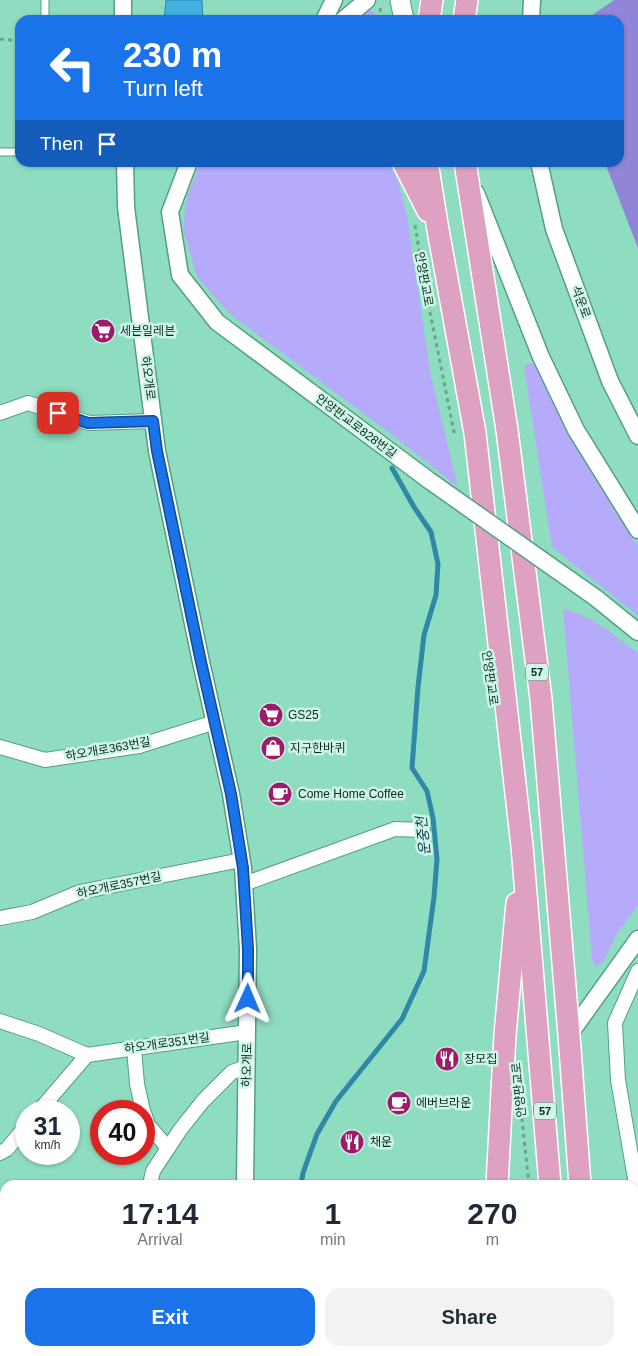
<!DOCTYPE html>
<html lang="en">
<head>
<meta charset="utf-8">
<style>
	:root { --surface:#fff; --page:#f2f2f3; --text:#1f2937; --muted:#747a83; --accent:#1a73e8 }
	body { margin:0; font-family:Helvetica,"Noto Sans KR",sans-serif; background:var(--page); color:var(--text); height:100vh; display:flex; flex-direction:column; font-size:19px; white-space:nowrap }
	* { box-sizing:border-box; margin:0 }
	p { font-size:16px; color:var(--muted) }
	.icon { flex:none; width:28px; height:28px; fill:none; stroke:currentColor; stroke-width:2; stroke-linecap:round; stroke-linejoin:round }
	.map { position:relative; flex:1; overflow:hidden }
	.side { position:absolute; left:0px; top:1180px; width:639px; height:176px; display:flex; flex-direction:column; background:var(--surface); border-radius:15px 15px 0 0; box-shadow:0 1px 4px #0004 }
	.side>* { flex:none }
	.guide { position:absolute; left:15px; top:15px; width:609px; height:152px; border-radius:15px; box-shadow:0 1px 4px #0004; background:#1a73e8; color:#fff; overflow:hidden }
	.speed { position:absolute; left:15px; top:1100px; display:flex; gap:10px; font-size:25px; font-weight:700; text-align:center }
	.speed>* { display:grid; place-content:center; width:65px; height:65px; border-radius:50%; background:var(--surface); box-shadow:0 1px 4px #0004; line-height:1 }
	.speed small { font-size:12px; font-weight:400 }
	.speed .limit { border:8px solid #d22; background:#fff; color:#111 }
	.pin { position:absolute; display:grid; place-items:center; width:42px; height:42px; color:#fff; margin:-21px; border-radius:10px; box-shadow:0 2px 8px #0006 }
	.me { position:absolute; width:55px; margin:-28px; rotate:1deg; stroke-linejoin:round; filter:drop-shadow(0 0 4px #0008) }
	.turn { display:flex; align-items:center; gap:18px; height:105px; padding:0 25px; font-size:22px }
	.turn .icon { width:65px; height:65px; stroke-width:2.5 }
	.turn b { display:block; font-size:35px; line-height:42px }
	.then { display:flex; align-items:center; height:48px; padding:0 25px; background:#0003; gap:10px; font-size:19px }
	.eta { display:flex; justify-content:space-evenly; align-items:center; height:85px; text-align:center }
	.eta b { font-size:30px; font-weight:600; line-height:35px }
	.action { display:flex; gap:10px; margin-top:auto; padding:10px 25px }
	.action a { flex:1; height:58px; border-radius:15px; background:var(--accent); color:#fff; font-size:20px; font-weight:600; line-height:58px; text-align:center }
	.action a+a { background:var(--page); color:var(--text) }
	.map>svg:first-child { display:block }
	.green { fill:#b5abfa }
	.forest { fill:#9185d7 }
	.water { fill:#40b1e0; stroke:#2f88a6 }
	.lines { fill:none; stroke-linecap:round; stroke-linejoin:round }
	.stream { stroke:#2f88a6; stroke-width:5 }
	.service-casing { stroke:#529f85; stroke-width:9 }
	.minor-casing { stroke:#529f85; stroke-width:16 }
	.tertiary-casing { stroke:#529f85; stroke-width:19 }
	.secondary-casing { stroke:#529f85; stroke-width:21 }
	.primary-casing { stroke:#fff; stroke-width:24 }
	.path { stroke:#65a68f; stroke-width:3; stroke-dasharray:4 4; stroke-linecap:butt }
	.service { stroke:#fff; stroke-width:7 }
	.minor { stroke:#fff; stroke-width:14 }
	.tertiary { stroke:#fff; stroke-width:16 }
	.secondary { stroke:#fff; stroke-width:19 }
	.primary { stroke:#dea1c1; stroke-width:21 }
	.tertiary-bridge-casing { stroke:#529f85; stroke-width:19; stroke-linecap:butt }
	.tertiary-bridge { stroke:#fff; stroke-width:16 }
	.route-casing { stroke:#114b97; stroke-width:12 }
	.route { stroke:#1a73e8; stroke-width:9 }
	.labels { text-anchor:middle; dominant-baseline:central; stroke-width:5; stroke-linejoin:round; paint-order:stroke }
	.shield { fill:#cff5e6; stroke:#43665b; stroke-width:1 }
	.shield-label { font-size:11px; font-weight:bold; fill:#07291f }
	.street-label { font-size:12px; fill:#07291f; stroke:#cff5e6 }
	.poi-label { font-size:12px; fill:#07291f; stroke:#cff5e6; text-anchor:start }
	.water-label { font-size:14px; font-style:italic; fill:#013548; stroke:#cff5e6 }
</style>
</head>
<body>
<div class="map">
<svg width="638" height="1356" viewBox="0 0 638 1356">
	<rect width="100%" height="100%" fill="#8fddc1"/>
	<g class="green">
		<path d="M 370,9 L 377,15 L 380,20 L 356,20 Z"/>
		<path d="M 201,163 L 388,163 L 398,181 L 407,216 L 431,376 L 458,487 L 391,434 L 230,314 L 197,277 L 183,229 L 187,196 Z"/>
		<path d="M 532,363 L 541,365 L 567,432 L 617,514 L 638,546 L 638,616 L 552,547 L 524,366 Z"/>
		<path d="M 563,609 C 592,615 615,636 638,653 L 638,905 L 616,935 L 604,961 L 596,967 L 592,959 Z"/>
	</g>
	<path class="forest" d="M 614,0 L 638,0 L 638,248 L 605,163 L 619,162 L 619,20 L 585,20 Z"/>
	<path class="water" d="M 166,0 L 202,0 L 203,20 L 164,20 Z"/>
	<g class="lines">
		<g class="stream">
			<path d="M 301,1185 L 303,1173 L 317,1134 L 336,1101 L 402,1019 L 424,971 L 434,897 L 437,859 L 433,818 L 427,791 L 412,768 L 418,687 L 424,635 L 436,595 L 438,564 L 431,532 L 414,507 L 392,468"/>
			<path d="M 294,1356 L 294,1351"/>
		</g>
		<defs>
			<g id="service">
				<path d="M 45,20 L 45,0"/>
				<path d="M 0,152 L 20,152"/>
			</g>
			<g id="minor">
				<path d="M 0,413 L 28,403 L 89,423 L 153,421"/>
				<path d="M 0,747 L 45,760 L 139,746 L 215,722"/>
				<path d="M 244,884 L 395,829 L 423,830"/>
				<path d="M 0,918 L 32,912 L 80,892 L 241,860"/>
				<path d="M 638,971 L 615,1023 L 618,1080 L 638,1196"/>
				<path d="M 0,1021 L 39,1034 L 87,1055"/>
				<path d="M 134,1048 L 137,1084 L 143,1111"/>
				<path d="M 39,1111 L 87,1055 L 247,1032"/>
				<path d="M 144,1113 L 148,1125 L 168,1148"/>
				<path d="M 0,1153 L 7,1149 L 26,1126"/>
				<path d="M 150,1185 L 153,1171 L 180,1130 L 203,1101 L 232,1072 L 247,1067"/>
				<path d="M 634,1333 L 638,1336"/>
				<path d="M 222,1356 L 223,1351"/>
			</g>
			<g id="tertiary">
				<path d="M 123,0 L 123,20"/>
				<path d="M 324,20 L 334,0"/>
				<path d="M 343,20 L 367,0"/>
				<path d="M 531,20 L 532,0"/>
				<path d="M 125,162 L 126,207 L 157,451 L 201,662 L 231,794 L 243,868 L 248,949 L 245,1185"/>
				<path d="M 189,162 L 170,212 L 180,275 L 217,322 L 430,481"/>
				<path d="M 539,162 L 554,229 L 610,381 L 638,436"/>
				<path d="M 476,193 L 541,357 L 576,430 L 638,530"/>
				<path d="M 596,598 L 638,632"/>
				<path d="M 569,1035 L 638,939"/>
				<path d="M 240,1356 L 240,1351"/>
			</g>
			<path id="secondary" d="M 400,0 L 404,20"/>
			<g id="primary">
				<path d="M 429,20 L 432,0"/>
				<path d="M 464,20 L 467,0"/>
				<path d="M 403,162 L 428,211"/>
				<path d="M 427,162 L 438,230 L 475,433 L 522,846 L 550,1185"/>
				<path d="M 465,162 L 507,430 L 541,699 L 569,1035 L 580,1185"/>
				<path d="M 497,1185 L 505,1035 L 517,903"/>
				<path d="M 518,1351 L 518,1356"/>
				<path d="M 561,1351 L 561,1356"/>
				<path d="M 592,1351 L 592,1356"/>
			</g>
		</defs>
		<use href="#service" class="service-casing"/>
		<use href="#minor" class="minor-casing"/>
		<use href="#tertiary" class="tertiary-casing"/>
		<use href="#secondary" class="secondary-casing"/>
		<use href="#primary" class="primary-casing"/>
		<g class="path">
			<path d="M 380,8 L 382,20"/>
			<path d="M 0,39 L 20,41"/>
			<path d="M 415,225 L 425,287 L 455,437"/>
			<path d="M 521,1110 L 529,1185"/>
		</g>
		<use href="#service" class="service"/>
		<use href="#minor" class="minor"/>
		<use href="#tertiary" class="tertiary"/>
		<use href="#secondary" class="secondary"/>
		<use href="#primary" class="primary"/>
		<defs>
			<path id="tertiary-bridge" d="M 430,481 L 596,598"/>
		</defs>
		<use href="#tertiary-bridge" class="tertiary-bridge-casing"/>
		<use href="#tertiary-bridge" class="tertiary-bridge"/>
	</g>
	<g class="lines">
		<defs>
			<path id="route" d="M 58,413 L 88,423 L 153,421 L 157,451 L 201,662 L 231,794 L 243,868 L 248,949 L 248,999"/>
		</defs>
		<use href="#route" class="route-casing"/>
		<use href="#route" class="route"/>
	</g>
	<defs>
		<symbol id="supermarket-disc" viewBox="-11 -11 22 22"><circle r="9.5" fill="#9e1a6a" stroke="#cff5e6"/><path d="M-6-5.5h2.5l.6 2H6L4.5 2H-2.5L-4.4-4H-6ZM-1.5 3.2a1.3 1.3 0 1 0 .1 0ZM3 3.2a1.3 1.3 0 1 0 .1 0Z" fill="#fff"/></symbol>
		<symbol id="shop-disc" viewBox="-11 -11 22 22"><circle r="9.5" fill="#9e1a6a" stroke="#cff5e6"/><path d="M-5-2.5h2.3a2.7 3.5 0 0 1 5.4 0H5L5.5 6h-11ZM-1.5-2.5h3a1.5 2.3 0 0 0-3 0Z" fill="#fff"/></symbol>
		<symbol id="cafe-disc" viewBox="-11 -11 22 22"><circle r="9.5" fill="#9e1a6a" stroke="#cff5e6"/><path d="M-5.5-4.5H6V0H3Q3 3.5 0 3.5H-2.5Q-5.5 3.5-5.5 0ZM3-3.2v2h1.7v-2ZM-6 4.5H4V6H-6Z" fill="#fff"/></symbol>
		<symbol id="restaurant-disc" viewBox="-11 -11 22 22"><circle r="9.5" fill="#9e1a6a" stroke="#cff5e6"/><path d="M-5-6h1v4h1v-4h1v4h1v-4h1v5L-1.5 .5V6h-2V.5L-5-1ZM5-6V6H3V1.5H1.5Q1.5-4 5-6Z" fill="#fff"/></symbol>
	</defs>
	<g fill-rule="evenodd">
		<use href="#supermarket-disc" x="89" y="317" width="28" height="28"/>
		<use href="#supermarket-disc" x="257" y="701" width="28" height="28"/>
		<use href="#shop-disc" x="259" y="734" width="28" height="28"/>
		<use href="#cafe-disc" x="266" y="780" width="28" height="28"/>
		<use href="#restaurant-disc" x="433" y="1045" width="28" height="28"/>
		<use href="#cafe-disc" x="385" y="1089" width="28" height="28"/>
		<use href="#restaurant-disc" x="338" y="1128" width="28" height="28"/>
	</g>
	<g class="labels">
		<g class="shield">
			<rect x="526" y="663.5" width="22" height="17" rx="4"/>
			<rect x="534" y="1102.5" width="22" height="17" rx="4"/>
		</g>
		<g class="shield-label">
			<text x="537" y="672">57</text>
			<text x="545" y="1111">57</text>
		</g>
		<g class="street-label">
			<text transform="translate(424 279) rotate(80)">안양판교로</text>
			<text transform="translate(581 302) rotate(70)">석운로</text>
			<text transform="translate(148 378) rotate(83)">하오개로</text>
			<text transform="translate(356 426) rotate(37)">안양판교로828번길</text>
			<text transform="translate(490 678) rotate(82)">안양판교로</text>
			<text transform="translate(108 749) rotate(-10)">하오개로363번길</text>
			<text transform="translate(119 885) rotate(-12)">하오개로357번길</text>
			<text transform="translate(167 1043) rotate(-8)">하오개로351번길</text>
			<text transform="translate(247 1065) rotate(-89)">하오개로</text>
			<text transform="translate(519 1090) rotate(-96)">안양판교로</text>
		</g>
		<g class="poi-label">
			<text x="120" y="331">세븐일레븐</text>
			<text x="288" y="715">GS25</text>
			<text x="290" y="748">지구한바퀴</text>
			<text x="298" y="794">Come Home Coffee</text>
			<text x="464" y="1059">장모집</text>
			<text x="416" y="1103">에버브라운</text>
			<text x="370" y="1142">채운</text>
		</g>
		<g class="water-label">
			<text transform="translate(423 836) rotate(-96)">운중천</text>
		</g>
	</g>
</svg>
<div class="speed"><div>31<small>km/h</small></div><div class="limit">40</div></div>
<div class="pin" style="left:58px;top:413px;background:#d93025"><svg class="icon" aria-label="arrive" viewBox="0 0 24 24"><path d="M6 21V4h12l-3 4 3 4H6"/></svg></div>
<svg class="me" style="left:248px;top:999px" viewBox="-20 -20 40 40"><path d="M0-17L14 15 0 8-14 15z" fill="#1a73e8" stroke="#fff" stroke-width="4"/></svg>
<div class="guide">
<div class="turn"><svg class="icon" aria-label="left" viewBox="0 0 24 24"><path d="M17 20v-9H6M10 6l-5 5 5 5"/></svg><div><b>230 m</b>Turn left</div></div>
<div class="then">Then<svg class="icon" aria-label="arrive" viewBox="0 0 24 24"><path d="M6 21V4h12l-3 4 3 4H6"/></svg></div>
</div>
<section class="side">
<div class="eta">
<div><b>17:14</b><p>Arrival</p></div>
<div><b>1</b><p>min</p></div>
<div><b>270</b><p>m</p></div>
</div>
<div class="action"><a>Exit</a><a>Share</a></div>
</section>
</div>
</body>
</html>
